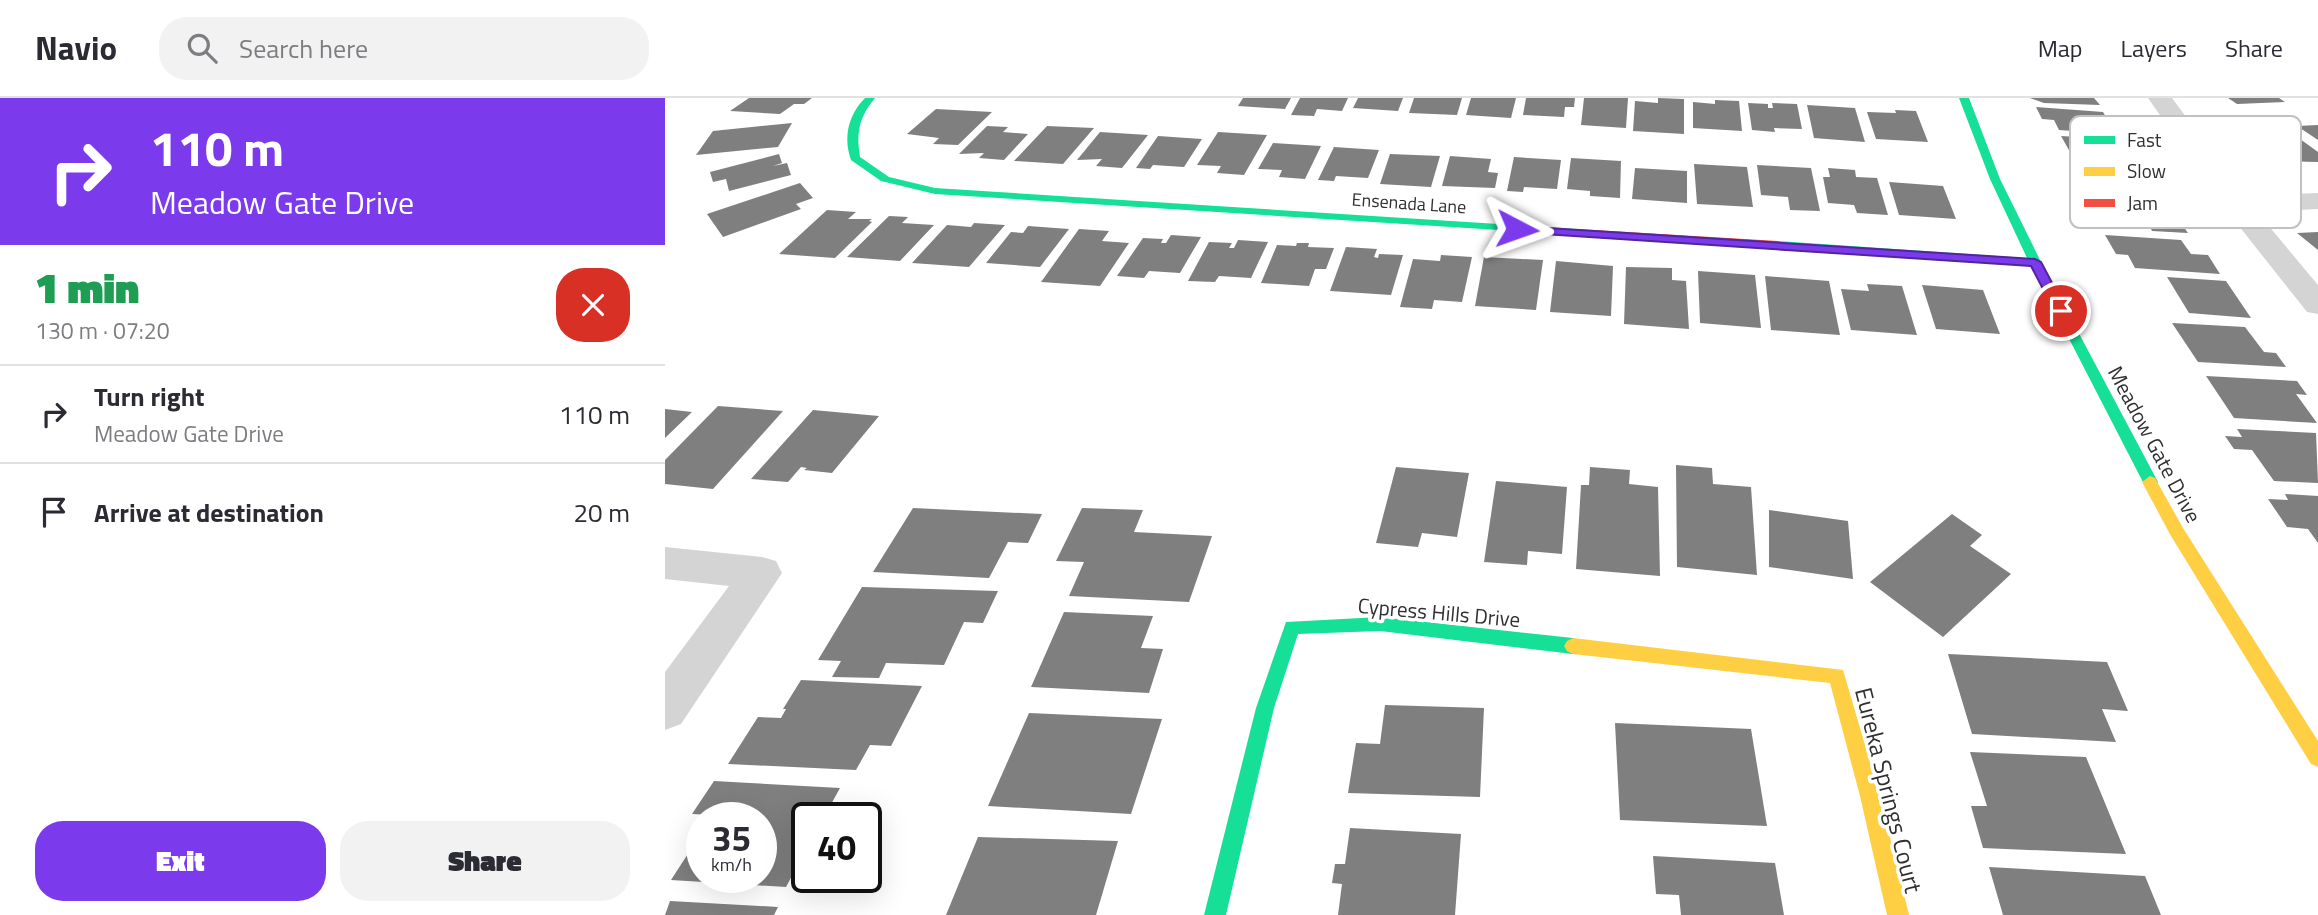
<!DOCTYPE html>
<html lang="en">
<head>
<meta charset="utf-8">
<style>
	:root { --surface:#fff; --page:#f2f2f3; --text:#2b2b33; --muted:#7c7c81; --line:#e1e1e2; --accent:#7c3aed }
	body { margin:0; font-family:"Titillium Web",sans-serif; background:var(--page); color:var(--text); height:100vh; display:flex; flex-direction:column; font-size:26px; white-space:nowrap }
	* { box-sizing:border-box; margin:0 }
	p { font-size:23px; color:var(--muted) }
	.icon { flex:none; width:38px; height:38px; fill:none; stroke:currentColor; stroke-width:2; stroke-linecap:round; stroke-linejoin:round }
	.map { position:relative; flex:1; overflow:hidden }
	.sheet { display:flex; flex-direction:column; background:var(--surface); width:665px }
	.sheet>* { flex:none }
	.top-card { background:#7c3aed; color:#fff; overflow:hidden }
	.speed { position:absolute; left:21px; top:704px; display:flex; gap:14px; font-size:35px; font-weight:700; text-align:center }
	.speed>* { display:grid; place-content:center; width:91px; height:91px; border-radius:50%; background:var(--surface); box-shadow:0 7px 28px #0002; line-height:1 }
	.speed small { font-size:18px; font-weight:400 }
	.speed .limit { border:4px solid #111; border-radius:10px; background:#fff; color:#111 }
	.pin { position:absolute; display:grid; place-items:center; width:60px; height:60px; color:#fff; margin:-30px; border:4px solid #fff; border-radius:50%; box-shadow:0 2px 7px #0007 }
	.me { position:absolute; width:77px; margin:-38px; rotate:94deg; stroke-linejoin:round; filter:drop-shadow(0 0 5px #0008) }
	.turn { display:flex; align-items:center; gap:24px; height:147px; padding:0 35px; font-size:32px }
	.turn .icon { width:91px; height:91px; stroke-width:2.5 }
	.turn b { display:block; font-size:49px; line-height:60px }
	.round { display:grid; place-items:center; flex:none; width:74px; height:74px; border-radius:28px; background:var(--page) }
	.head { display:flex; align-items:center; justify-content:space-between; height:119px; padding:0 35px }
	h1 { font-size:42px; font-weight:800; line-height:52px; color:#1e9e55 }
	.button { display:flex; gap:14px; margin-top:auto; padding:14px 35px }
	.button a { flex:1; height:80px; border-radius:28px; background:var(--accent); color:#fff; font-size:28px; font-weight:800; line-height:80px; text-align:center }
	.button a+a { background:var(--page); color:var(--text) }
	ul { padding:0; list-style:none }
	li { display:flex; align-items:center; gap:21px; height:98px; padding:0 35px; border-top:2px solid var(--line) }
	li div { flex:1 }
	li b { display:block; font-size:26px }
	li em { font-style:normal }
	header { display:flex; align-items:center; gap:42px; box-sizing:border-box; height:98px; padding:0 35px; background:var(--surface); border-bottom:2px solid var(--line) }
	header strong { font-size:33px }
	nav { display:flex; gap:38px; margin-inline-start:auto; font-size:24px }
	.search { width:490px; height:63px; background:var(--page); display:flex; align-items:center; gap:18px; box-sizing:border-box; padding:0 24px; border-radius:28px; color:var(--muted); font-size:26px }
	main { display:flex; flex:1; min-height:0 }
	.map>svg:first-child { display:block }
	.building { fill:#7f7f7f }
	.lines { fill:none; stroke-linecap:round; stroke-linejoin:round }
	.street { fill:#d4d4d4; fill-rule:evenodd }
	.fast { fill:#16e098; fill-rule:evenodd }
	.slow { fill:#ffcf43; fill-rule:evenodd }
	.jam { fill:#f24e42; fill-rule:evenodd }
	.route { fill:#7c3aed; stroke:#51269a; stroke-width:2 }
	.labels { text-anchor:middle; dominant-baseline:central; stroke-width:7; stroke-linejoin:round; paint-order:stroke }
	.far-street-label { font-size:18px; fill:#303030; stroke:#fff }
	.street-label { font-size:21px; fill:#303030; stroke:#fff }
	.near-street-label { font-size:24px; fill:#303030; stroke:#fff }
	.key { fill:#fff; stroke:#c1c1c1; stroke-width:2 }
	.key-label { font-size:19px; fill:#303030 }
</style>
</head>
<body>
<header>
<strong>Navio</strong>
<div class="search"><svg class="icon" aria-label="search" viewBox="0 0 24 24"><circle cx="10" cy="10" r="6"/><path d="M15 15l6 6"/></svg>Search here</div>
<nav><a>Map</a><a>Layers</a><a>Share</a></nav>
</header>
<main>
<section class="sheet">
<div class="top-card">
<div class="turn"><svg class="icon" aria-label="right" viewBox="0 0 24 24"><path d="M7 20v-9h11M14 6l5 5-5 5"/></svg><div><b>110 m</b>Meadow Gate Drive</div></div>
</div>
<div class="head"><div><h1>1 min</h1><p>130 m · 07:20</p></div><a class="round" style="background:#d93025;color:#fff"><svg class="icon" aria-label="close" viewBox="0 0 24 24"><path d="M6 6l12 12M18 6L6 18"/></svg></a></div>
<ul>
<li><svg class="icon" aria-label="right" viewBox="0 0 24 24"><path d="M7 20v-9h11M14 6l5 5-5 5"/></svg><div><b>Turn right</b><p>Meadow Gate Drive</p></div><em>110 m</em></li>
<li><svg class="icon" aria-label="arrive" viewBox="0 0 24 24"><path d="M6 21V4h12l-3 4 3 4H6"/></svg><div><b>Arrive at destination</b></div><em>20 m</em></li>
</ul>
<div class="button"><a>Exit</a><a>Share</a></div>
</section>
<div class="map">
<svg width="1653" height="817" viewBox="0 0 1653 817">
	<rect width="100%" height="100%" fill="#fff"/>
	<g class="building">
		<path d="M 84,0 L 147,0 L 139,6 L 129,6 L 115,16 L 65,13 Z"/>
		<path d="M 578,0 L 626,0 L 620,11 L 573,8 Z"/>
		<path d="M 635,0 L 683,0 L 677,13 L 652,11 L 649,18 L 626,17 Z"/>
		<path d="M 693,0 L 738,0 L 733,13 L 688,10 Z"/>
		<path d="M 749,0 L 797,0 L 792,17 L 744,15 Z"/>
		<path d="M 806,0 L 851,0 L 846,20 L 801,17 Z"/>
		<path d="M 861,0 L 910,0 L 909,9 L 900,9 L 899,19 L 858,17 Z"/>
		<path d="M 919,0 L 963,0 L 961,30 L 916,27 Z"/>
		<path d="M 993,0 L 1019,1 L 1019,36 L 968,33 L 970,3 L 993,5 Z"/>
		<path d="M 1365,0 L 1429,0 L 1435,7 L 1379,5 Z"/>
		<path d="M 1563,0 L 1614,0 L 1620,4 L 1572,6 Z"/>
		<path d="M 1050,2 L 1074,3 L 1077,33 L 1028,30 L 1028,4 L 1050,6 Z"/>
		<path d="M 1083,5 L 1103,6 L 1103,10 L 1108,10 L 1107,5 L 1132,6 L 1137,31 L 1109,30 L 1110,34 L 1087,32 Z"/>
		<path d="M 1142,7 L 1190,10 L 1200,44 L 1149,40 Z"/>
		<path d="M 1371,9 L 1438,14 L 1444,24 L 1457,25 L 1464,37 L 1394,32 L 1389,22 L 1377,21 Z"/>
		<path d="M 271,11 L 327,14 L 293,47 L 268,46 L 274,40 L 242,36 Z"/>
		<path d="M 1230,12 L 1251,13 L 1263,44 L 1211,41 L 1202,14 L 1231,15 Z"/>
		<path d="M 127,25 L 113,49 L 31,57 L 48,33 Z"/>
		<path d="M 1653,27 L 1653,42 L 1632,28 Z"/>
		<path d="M 322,28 L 343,29 L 338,34 L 363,36 L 339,62 L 314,60 L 319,55 L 294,56 Z"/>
		<path d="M 382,28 L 429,30 L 398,66 L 349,63 Z"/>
		<path d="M 1624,33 L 1653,54 L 1653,64 L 1613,63 L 1599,53 L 1586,53 L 1564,37 Z"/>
		<path d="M 435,34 L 483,37 L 457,70 L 431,68 L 437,61 L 412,62 Z"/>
		<path d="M 553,34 L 602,37 L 579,77 L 552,75 L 556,68 L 532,67 Z"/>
		<path d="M 493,38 L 537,41 L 519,69 L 488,67 L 485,71 L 471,70 Z"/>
		<path d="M 1396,38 L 1465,42 L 1474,55 L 1466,55 L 1473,66 L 1409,61 Z"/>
		<path d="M 608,45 L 656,48 L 640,81 L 614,79 L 617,72 L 593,71 Z"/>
		<path d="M 669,49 L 714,52 L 703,80 L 671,78 L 669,83 L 653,82 Z"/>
		<path d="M 114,56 L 117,65 L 108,68 L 122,65 L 126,77 L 64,93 L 61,81 L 48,84 L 45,74 Z"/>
		<path d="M 725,56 L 775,58 L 766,89 L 715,86 Z"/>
		<path d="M 785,58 L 826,61 L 823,74 L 833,75 L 830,90 L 777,88 Z"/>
		<path d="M 849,59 L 896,62 L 892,91 L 859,89 L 858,94 L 842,93 Z"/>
		<path d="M 906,60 L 956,63 L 955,100 L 925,98 L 925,93 L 902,91 Z"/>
		<path d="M 1029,66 L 1082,69 L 1088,109 L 1032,106 Z"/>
		<path d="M 1413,66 L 1486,72 L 1494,87 L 1480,86 L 1486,98 L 1410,91 L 1404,79 L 1420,80 Z"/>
		<path d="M 1092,67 L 1146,70 L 1155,113 L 1125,112 L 1123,99 L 1096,97 Z"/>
		<path d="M 970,70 L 1022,73 L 1022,105 L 967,101 Z"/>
		<path d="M 1163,70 L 1190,72 L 1191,79 L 1212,80 L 1223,117 L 1192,115 L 1189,107 L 1163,105 L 1158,79 L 1165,79 Z"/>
		<path d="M 1224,84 L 1278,88 L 1291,121 L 1234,117 Z"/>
		<path d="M 135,85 L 148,100 L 131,106 L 136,111 L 58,139 L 42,116 Z"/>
		<path d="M 1441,102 L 1503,106 L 1509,115 L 1514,116 L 1519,122 L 1514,122 L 1523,135 L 1487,133 L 1484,127 L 1455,125 Z"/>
		<path d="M 162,112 L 191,114 L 183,121 L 207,121 L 204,123 L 207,124 L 170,160 L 114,156 Z"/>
		<path d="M 224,118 L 243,119 L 237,125 L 269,127 L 235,163 L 182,159 Z"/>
		<path d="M 309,125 L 340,127 L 304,169 L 247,165 L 282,127 L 306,129 Z"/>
		<path d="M 363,128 L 404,131 L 375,169 L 321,165 L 346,134 L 358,135 Z"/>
		<path d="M 414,131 L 444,133 L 437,143 L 464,145 L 435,188 L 376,184 Z"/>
		<path d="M 1653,134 L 1653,152 L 1632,135 Z"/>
		<path d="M 506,137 L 536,139 L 515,175 L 484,173 L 479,180 L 452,178 L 478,140 L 498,141 L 496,145 L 501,145 Z"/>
		<path d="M 1440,137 L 1516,142 L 1526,156 L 1543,157 L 1555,176 L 1470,170 L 1463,157 L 1451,156 Z"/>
		<path d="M 573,142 L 603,144 L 586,180 L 554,178 L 550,184 L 523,183 L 544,144 L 567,145 L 564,150 L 569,150 Z"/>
		<path d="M 632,145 L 644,145 L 643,149 L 669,150 L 661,171 L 650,171 L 644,188 L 596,185 L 612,147 L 631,148 Z"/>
		<path d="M 681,149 L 712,151 L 709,159 L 713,160 L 714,156 L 738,157 L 726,197 L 665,193 Z"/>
		<path d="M 776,157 L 807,159 L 797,204 L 769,202 L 767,211 L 735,209 L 748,161 L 775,163 Z"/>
		<path d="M 819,159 L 878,162 L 871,212 L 810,208 Z"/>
		<path d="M 891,163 L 948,168 L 946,218 L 885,214 Z"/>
		<path d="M 961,169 L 1007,170 L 1007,182 L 1021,183 L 1024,231 L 959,226 Z"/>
		<path d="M 1033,173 L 1090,177 L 1096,230 L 1035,225 Z"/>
		<path d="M 1100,178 L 1164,183 L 1175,237 L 1106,232 Z"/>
		<path d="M 1502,179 L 1561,183 L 1586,220 L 1524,215 Z"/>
		<path d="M 1202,186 L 1237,188 L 1252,237 L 1186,232 L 1176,191 L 1204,193 Z"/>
		<path d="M 1257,187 L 1318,192 L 1335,236 L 1271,231 Z"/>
		<path d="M 1507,225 L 1580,229 L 1599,254 L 1611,255 L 1621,269 L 1533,264 Z"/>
		<path d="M 1541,278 L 1632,283 L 1642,297 L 1631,296 L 1652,325 L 1569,320 Z"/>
		<path d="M 53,308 L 118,313 L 48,391 L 0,386 L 0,362 Z"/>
		<path d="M 0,311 L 27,314 L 0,340 Z"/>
		<path d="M 148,312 L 214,318 L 167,375 L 139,372 L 142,370 L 136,369 L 123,384 L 86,381 Z"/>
		<path d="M 1572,331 L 1651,335 L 1653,385 L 1609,383 L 1587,352 L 1569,351 L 1560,338 L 1577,339 Z"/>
		<path d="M 1011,367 L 1047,370 L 1048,386 L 1086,389 L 1092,477 L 1012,469 Z"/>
		<path d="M 731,369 L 804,375 L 792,439 L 757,435 L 753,449 L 711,445 Z"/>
		<path d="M 925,369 L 965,372 L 964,386 L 993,389 L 995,478 L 911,471 L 916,387 L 924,387 Z"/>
		<path d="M 831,383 L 902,389 L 897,456 L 863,453 L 862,467 L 819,464 Z"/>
		<path d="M 1620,396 L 1653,398 L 1653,445 L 1643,431 L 1622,429 L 1603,401 L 1623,402 Z"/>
		<path d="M 248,410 L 377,416 L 363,445 L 343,444 L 324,480 L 208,474 Z"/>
		<path d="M 417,410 L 478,412 L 469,434 L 547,438 L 524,504 L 404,498 L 419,464 L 391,463 Z"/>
		<path d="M 1104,412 L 1183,423 L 1188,481 L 1104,469 Z"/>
		<path d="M 1287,416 L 1317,437 L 1305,448 L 1346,476 L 1278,539 L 1205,484 Z"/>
		<path d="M 197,489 L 333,493 L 318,525 L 299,524 L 279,567 L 221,565 L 214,580 L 167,579 L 176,563 L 153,562 Z"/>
		<path d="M 399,514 L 488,518 L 476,550 L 498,551 L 484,595 L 366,589 Z"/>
		<path d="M 1283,556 L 1442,564 L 1463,613 L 1437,611 L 1451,644 L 1307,636 Z"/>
		<path d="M 136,582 L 257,588 L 226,648 L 205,647 L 191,672 L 63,666 L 93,619 L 116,620 L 121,611 L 118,611 Z"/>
		<path d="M 720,607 L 819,610 L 815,699 L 683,695 L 691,645 L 715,646 Z"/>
		<path d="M 364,615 L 497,621 L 466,716 L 323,708 Z"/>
		<path d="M 950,625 L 1086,631 L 1102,728 L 955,722 Z"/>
		<path d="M 1305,654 L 1421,659 L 1461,756 L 1318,750 L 1306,708 L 1322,708 Z"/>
		<path d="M 49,683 L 175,690 L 159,719 L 142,719 L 142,750 L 121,789 L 6,782 L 37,734 L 37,779 L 96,779 L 96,719 L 46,719 L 48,717 L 27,716 Z"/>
		<path d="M 685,730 L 796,736 L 790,817 L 673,817 L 677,786 L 667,785 L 670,766 L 680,766 Z"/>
		<path d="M 313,739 L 453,743 L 431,817 L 281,817 Z"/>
		<path d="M 988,758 L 1110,765 L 1119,817 L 1016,817 L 1014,797 L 991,796 Z"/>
		<path d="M 1324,769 L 1480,778 L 1496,817 L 1338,817 Z"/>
		<path d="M 5,803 L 113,809 L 109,817 L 0,817 Z"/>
	</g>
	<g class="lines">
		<g class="street">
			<path d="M 1483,0 L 1507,0 L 1580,98 L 1653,95 L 1653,111 L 1592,114 L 1653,187 L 1653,216 L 1642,214 L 1562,113 Z"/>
			<path d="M 0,449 L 97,459 L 111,463 L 117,475 L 16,626 L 0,632 L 0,574 L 64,488 L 0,481 Z"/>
		</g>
		<g class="fast">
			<path d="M 200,0 L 210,0 C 194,19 191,35 195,59 L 224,79 L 270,90 L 912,131 L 918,134 L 912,137 L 270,96 L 216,83 L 186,62 C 178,40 183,17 200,0 Z"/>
			<path d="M 1294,0 L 1304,0 L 1335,81 L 1376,164 L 1493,384 L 1490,388 L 1480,388 L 1366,167 L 1113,151 L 1107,147 L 1113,143 L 1362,160 L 1325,81 Z"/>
			<path d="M 715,519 L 908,540 L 914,543 L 917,548 L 914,553 L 908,556 L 715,533 L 633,536 L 609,610 L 561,817 L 539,817 L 591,610 L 621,524 Z"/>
		</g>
		<g class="slow">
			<path d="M 1485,378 L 1490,380 L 1518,430 L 1653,643 L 1653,669 L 1646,666 L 1506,438 L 1477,384 Z"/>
			<path d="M 908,540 L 1178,572 L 1215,698 L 1244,817 L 1222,817 L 1195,698 L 1165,585 L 908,556 L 902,553 L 899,548 L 902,543 Z"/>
		</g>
		<path class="jam" d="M 912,131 L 1113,143 L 1119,147 L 1113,151 L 908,136 L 908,132 Z"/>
	</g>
	<path class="route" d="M 852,128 L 1370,161 L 1376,164 L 1402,213 L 1396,217 L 1391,216 L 1366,168 L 848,134 L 846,131 Z"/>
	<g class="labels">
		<g class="far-street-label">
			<text transform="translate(744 105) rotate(4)">Ensenada Lane</text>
		</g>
		<g class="street-label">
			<text transform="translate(1490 346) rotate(62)">Meadow Gate Drive</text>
			<text transform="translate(774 514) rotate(5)">Cypress Hills Drive</text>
		</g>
		<g class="near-street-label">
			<text transform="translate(1224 692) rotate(76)">Eureka Springs Court</text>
		</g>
	</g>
	<rect x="1405" y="18" width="231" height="112" rx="10" class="key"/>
	<rect x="1419" y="38" width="31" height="8" fill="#16e098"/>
	<rect x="1419" y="69" width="31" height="9" fill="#ffcf43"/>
	<rect x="1419" y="101" width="31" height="8" fill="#f24e42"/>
	<g class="key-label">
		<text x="1462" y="49">Fast</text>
		<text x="1462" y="80">Slow</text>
		<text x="1462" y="112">Jam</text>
	</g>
</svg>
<div class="speed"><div>35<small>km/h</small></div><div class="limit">40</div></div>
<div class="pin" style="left:1396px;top:213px;background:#d93025"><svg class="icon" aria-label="arrive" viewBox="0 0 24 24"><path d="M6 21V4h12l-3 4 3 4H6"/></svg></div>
<svg class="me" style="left:852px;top:131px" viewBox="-20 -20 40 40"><path d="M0-17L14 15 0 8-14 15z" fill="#7c3aed" stroke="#fff" stroke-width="4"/></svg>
</div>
</main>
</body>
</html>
